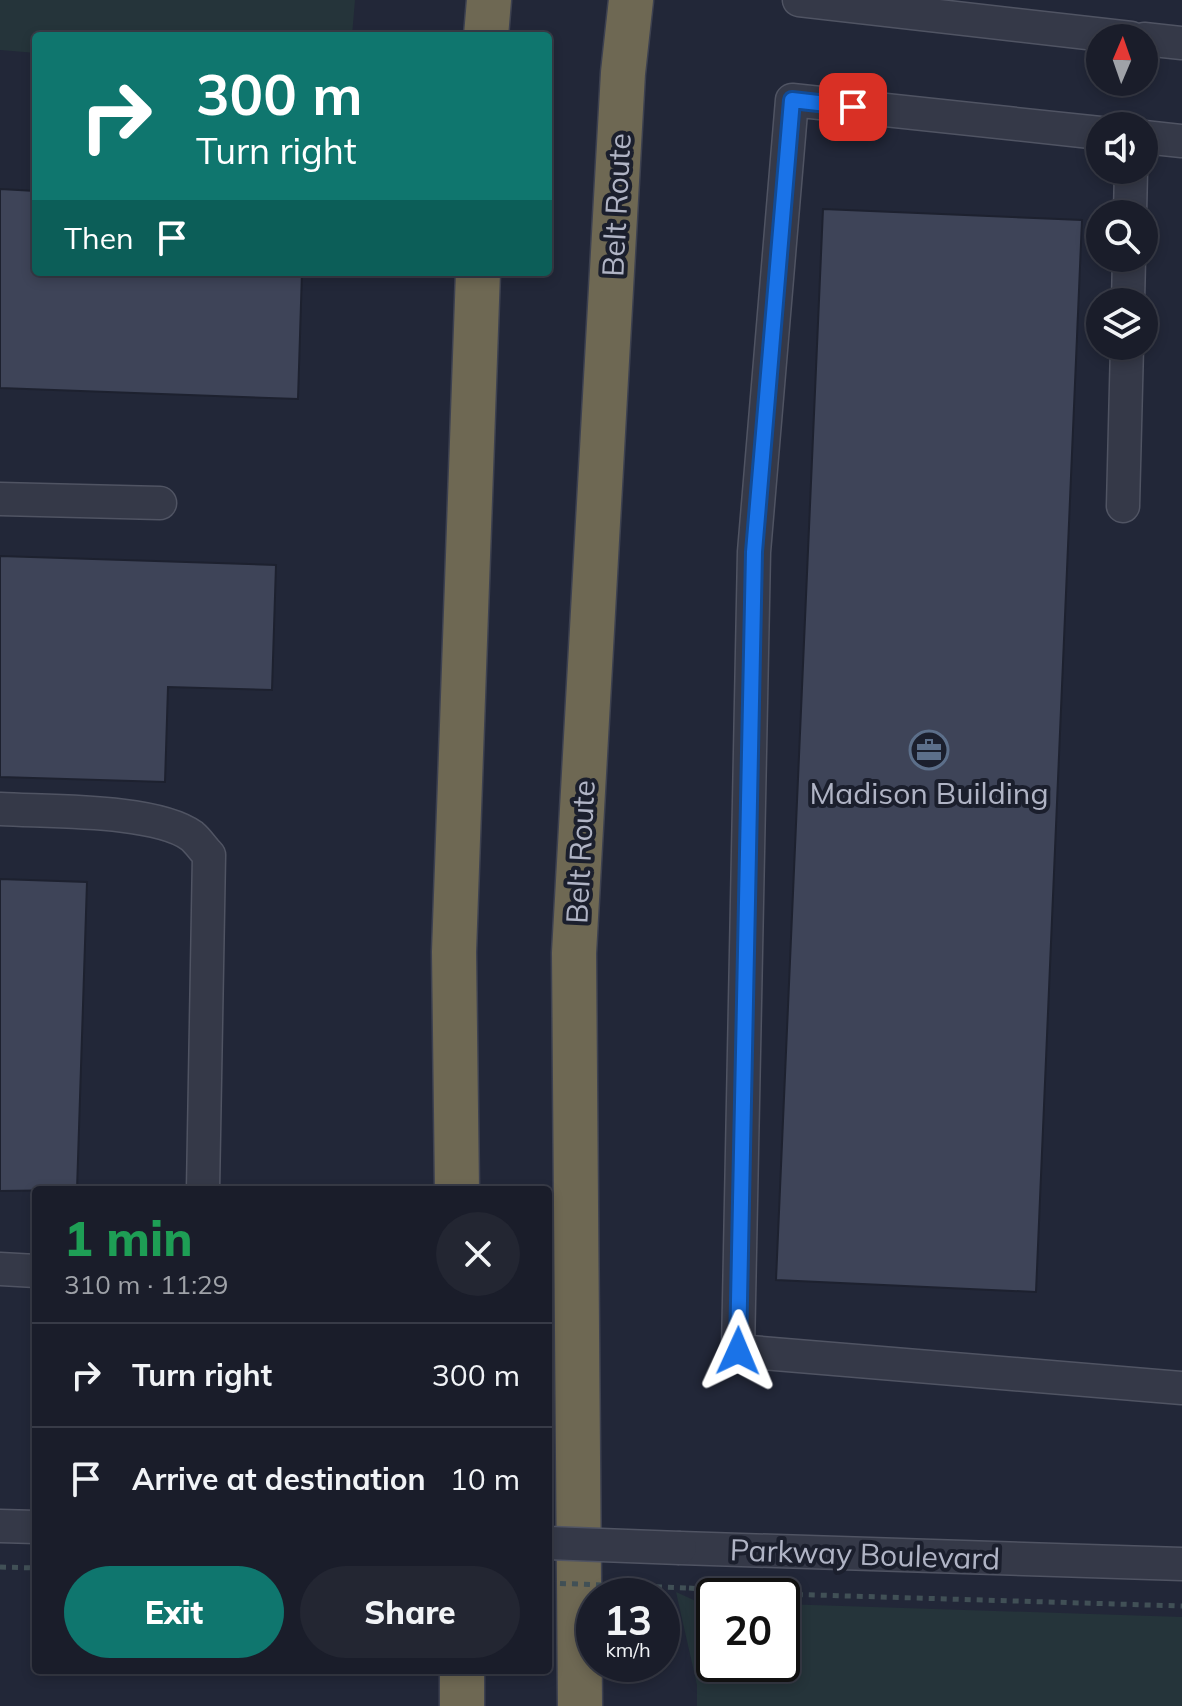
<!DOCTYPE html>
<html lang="en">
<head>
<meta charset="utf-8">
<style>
	:root { --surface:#1a1d2a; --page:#232632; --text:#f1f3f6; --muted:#9fa2a8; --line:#383b47; --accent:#0f766e }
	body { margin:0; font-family:Mulish,sans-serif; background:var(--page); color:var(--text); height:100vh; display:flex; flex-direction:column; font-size:30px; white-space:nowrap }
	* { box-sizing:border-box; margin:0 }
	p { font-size:26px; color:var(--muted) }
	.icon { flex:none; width:44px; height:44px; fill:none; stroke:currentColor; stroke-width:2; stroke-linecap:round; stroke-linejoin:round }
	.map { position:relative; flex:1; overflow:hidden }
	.details { position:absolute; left:32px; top:1186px; width:520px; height:488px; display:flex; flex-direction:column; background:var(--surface); border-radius:8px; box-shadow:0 4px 12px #0003,0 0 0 2px var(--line) }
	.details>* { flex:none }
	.top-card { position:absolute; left:32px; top:32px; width:520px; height:244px; border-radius:8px; box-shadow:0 4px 12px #0003,0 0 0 2px var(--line); background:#0f766e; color:#fff; overflow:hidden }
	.needle { width:52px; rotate:2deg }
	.buttons { position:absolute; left:1086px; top:24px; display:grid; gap:16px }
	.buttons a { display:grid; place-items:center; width:72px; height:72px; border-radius:50%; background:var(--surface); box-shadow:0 4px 12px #0003,0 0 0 2px var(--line); font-size:40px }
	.speed { position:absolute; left:576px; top:1578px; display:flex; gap:16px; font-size:40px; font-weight:700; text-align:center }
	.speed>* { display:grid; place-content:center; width:104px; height:104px; border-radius:50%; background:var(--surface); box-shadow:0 4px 12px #0003,0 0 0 2px var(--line); line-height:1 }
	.speed small { font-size:20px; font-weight:400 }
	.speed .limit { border:4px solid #111; border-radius:12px; background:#fff; color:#111 }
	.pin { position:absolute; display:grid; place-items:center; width:68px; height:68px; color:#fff; margin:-34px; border-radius:16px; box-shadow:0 4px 12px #0006 }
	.me { position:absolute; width:88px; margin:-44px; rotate:1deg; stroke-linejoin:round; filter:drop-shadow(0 0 6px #0008) }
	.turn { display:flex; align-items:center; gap:28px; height:168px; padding:0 32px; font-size:36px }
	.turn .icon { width:104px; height:104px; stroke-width:2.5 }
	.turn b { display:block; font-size:56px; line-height:68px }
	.then { display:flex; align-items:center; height:76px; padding:0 32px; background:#0003; gap:16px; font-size:30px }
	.round { display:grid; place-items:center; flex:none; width:84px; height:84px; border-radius:42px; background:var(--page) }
	.overview { display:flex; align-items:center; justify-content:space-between; height:136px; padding:0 32px }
	h1 { font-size:48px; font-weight:800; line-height:60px; color:#1e9e55 }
	.action { display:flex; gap:16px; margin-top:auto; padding:16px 32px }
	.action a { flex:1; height:92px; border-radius:48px; background:var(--accent); color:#fff; font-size:32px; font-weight:800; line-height:92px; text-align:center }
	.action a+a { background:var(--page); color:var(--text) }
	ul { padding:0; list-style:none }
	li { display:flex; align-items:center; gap:24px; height:104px; padding:0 32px; border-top:2px solid var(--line) }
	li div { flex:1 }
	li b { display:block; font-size:30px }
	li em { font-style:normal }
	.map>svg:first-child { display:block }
	.green { fill:#25343a }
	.building { fill:#3e4458; stroke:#1d212f; stroke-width:2 }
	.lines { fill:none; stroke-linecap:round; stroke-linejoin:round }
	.minor-casing { stroke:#505463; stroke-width:35 }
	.highway-casing { stroke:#3d4150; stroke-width:47 }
	.path { stroke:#415056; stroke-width:5; stroke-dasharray:6 6; stroke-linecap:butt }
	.minor { stroke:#353948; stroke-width:32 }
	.highway { stroke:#6e6853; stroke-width:44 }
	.minor-bridge-casing { stroke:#505463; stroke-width:35; stroke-linecap:butt }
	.path-bridge { stroke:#415056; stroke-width:5; stroke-dasharray:6 6; stroke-linecap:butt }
	.minor-bridge { stroke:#353948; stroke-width:32 }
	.route-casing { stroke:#114b97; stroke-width:20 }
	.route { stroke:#1a73e8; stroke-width:14 }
	.labels { text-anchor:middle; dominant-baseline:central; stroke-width:8; stroke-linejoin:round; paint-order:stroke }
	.street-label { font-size:30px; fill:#b0b4c5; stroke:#1b1f2d }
	.poi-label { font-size:30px; fill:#b0b4c5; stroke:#1b1f2d }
</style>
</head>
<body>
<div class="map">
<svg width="1182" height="1706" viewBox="0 0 1182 1706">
	<rect width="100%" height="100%" fill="#222738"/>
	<g class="green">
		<path d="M 0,0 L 355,0 L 352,36 L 36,36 L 36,53 L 0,50 Z"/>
		<path d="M 676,1592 L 696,1601 L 714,1602 L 714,1664 L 782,1664 L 782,1604 L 1182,1617 L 1182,1706 L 697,1706 L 697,1685 Z"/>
	</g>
	<g class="building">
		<path d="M 0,189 L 36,191 L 36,272 L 302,272 L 298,399 L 0,388 Z"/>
		<path d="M 823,209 L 1082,220 L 1036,1292 L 776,1280 Z"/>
		<path d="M 0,556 L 276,565 L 272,690 L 168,687 L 165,782 L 0,777 Z"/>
		<path d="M 0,879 L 87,882 L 77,1190 L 0,1191 Z"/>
	</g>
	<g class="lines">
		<defs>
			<g id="minor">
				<path d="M 799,0 L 1131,38"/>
				<path d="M 1144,39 L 1182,43"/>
				<path d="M 1100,133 L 792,100 L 754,552 L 738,1351 L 1182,1388"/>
				<path d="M 1144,137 L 1182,141"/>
				<path d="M 1130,214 L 1131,170"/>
				<path d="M 1128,302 L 1129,258"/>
				<path d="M 0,499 L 160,503"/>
				<path d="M 1123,506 L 1127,346"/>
				<path d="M 0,809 C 47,812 155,809 192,836 C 198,841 203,849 209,855 L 203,1190"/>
				<path d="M 0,1269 L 36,1271"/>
				<path d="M 0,1526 L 36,1527"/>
				<path d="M 680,1548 L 1182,1564"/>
			</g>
			<g id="highway">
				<path d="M 486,36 L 489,0"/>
				<path d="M 457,1190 L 454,952 L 478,272"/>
				<path d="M 462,1670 L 462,1706"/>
				<path d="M 580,1706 L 574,953 L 623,73 L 631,0"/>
			</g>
		</defs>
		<use href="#minor" class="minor-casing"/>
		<use href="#highway" class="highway-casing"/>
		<g class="path">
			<path d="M 0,1567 L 36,1568"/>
			<path d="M 689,1588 L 748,1593 L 1182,1606"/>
		</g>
		<use href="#minor" class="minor"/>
		<use href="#highway" class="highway"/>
		<defs>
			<path id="minor-bridge" d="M 548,1543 L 680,1548"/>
		</defs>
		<use href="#minor-bridge" class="minor-bridge-casing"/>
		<path class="path-bridge" d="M 548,1583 L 689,1588"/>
		<use href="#minor-bridge" class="minor-bridge"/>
	</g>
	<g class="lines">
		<defs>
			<path id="route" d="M 738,1351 L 754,552 L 792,100 L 853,107"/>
		</defs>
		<use href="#route" class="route-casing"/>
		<use href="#route" class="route"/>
	</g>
	<defs>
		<symbol id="office-ring" viewBox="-11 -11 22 22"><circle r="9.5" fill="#1b1f2d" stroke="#5c6f8a" stroke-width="1.5"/><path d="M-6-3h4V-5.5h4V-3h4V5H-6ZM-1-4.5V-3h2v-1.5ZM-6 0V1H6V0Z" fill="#5c6f8a"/></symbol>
	</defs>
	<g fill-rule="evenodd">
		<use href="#office-ring" x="907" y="728" width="44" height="44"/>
	</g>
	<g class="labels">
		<g class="street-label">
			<text transform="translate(616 205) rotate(-87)">Belt Route</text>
			<text transform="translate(580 852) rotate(-87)">Belt Route</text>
			<text transform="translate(865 1554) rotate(2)">Parkway Boulevard</text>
		</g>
		<g class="poi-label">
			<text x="929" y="793">Madison Building</text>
		</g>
	</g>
</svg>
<div class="buttons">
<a><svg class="needle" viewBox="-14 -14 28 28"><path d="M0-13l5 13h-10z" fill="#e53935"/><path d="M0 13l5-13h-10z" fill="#9fa2a8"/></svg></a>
<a><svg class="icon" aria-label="sound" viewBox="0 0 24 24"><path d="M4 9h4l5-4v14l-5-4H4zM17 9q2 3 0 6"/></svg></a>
<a><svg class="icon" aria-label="search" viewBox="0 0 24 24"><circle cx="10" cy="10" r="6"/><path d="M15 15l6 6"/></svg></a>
<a><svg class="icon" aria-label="layers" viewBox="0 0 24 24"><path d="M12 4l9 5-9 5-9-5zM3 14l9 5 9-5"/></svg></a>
</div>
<div class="speed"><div>13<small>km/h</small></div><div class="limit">20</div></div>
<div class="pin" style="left:853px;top:107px;background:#d93025"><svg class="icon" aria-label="arrive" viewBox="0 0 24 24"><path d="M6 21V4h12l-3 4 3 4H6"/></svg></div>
<svg class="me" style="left:738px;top:1351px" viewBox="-20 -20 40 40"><path d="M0-17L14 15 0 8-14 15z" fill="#1a73e8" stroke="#fff" stroke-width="4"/></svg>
<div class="top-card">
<div class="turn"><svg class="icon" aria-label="right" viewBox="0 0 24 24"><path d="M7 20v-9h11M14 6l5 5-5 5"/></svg><div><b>300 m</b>Turn right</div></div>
<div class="then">Then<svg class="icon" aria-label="arrive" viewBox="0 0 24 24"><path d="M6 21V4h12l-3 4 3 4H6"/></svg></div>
</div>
<section class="details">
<div class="overview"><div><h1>1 min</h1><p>310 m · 11:29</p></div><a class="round"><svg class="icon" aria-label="close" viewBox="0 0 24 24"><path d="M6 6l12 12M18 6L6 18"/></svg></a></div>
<ul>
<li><svg class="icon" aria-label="right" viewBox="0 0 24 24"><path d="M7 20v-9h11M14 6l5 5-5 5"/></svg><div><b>Turn right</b></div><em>300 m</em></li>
<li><svg class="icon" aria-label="arrive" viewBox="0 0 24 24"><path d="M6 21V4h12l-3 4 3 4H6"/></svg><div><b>Arrive at destination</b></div><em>10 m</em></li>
</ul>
<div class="action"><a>Exit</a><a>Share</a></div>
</section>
</div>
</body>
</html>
